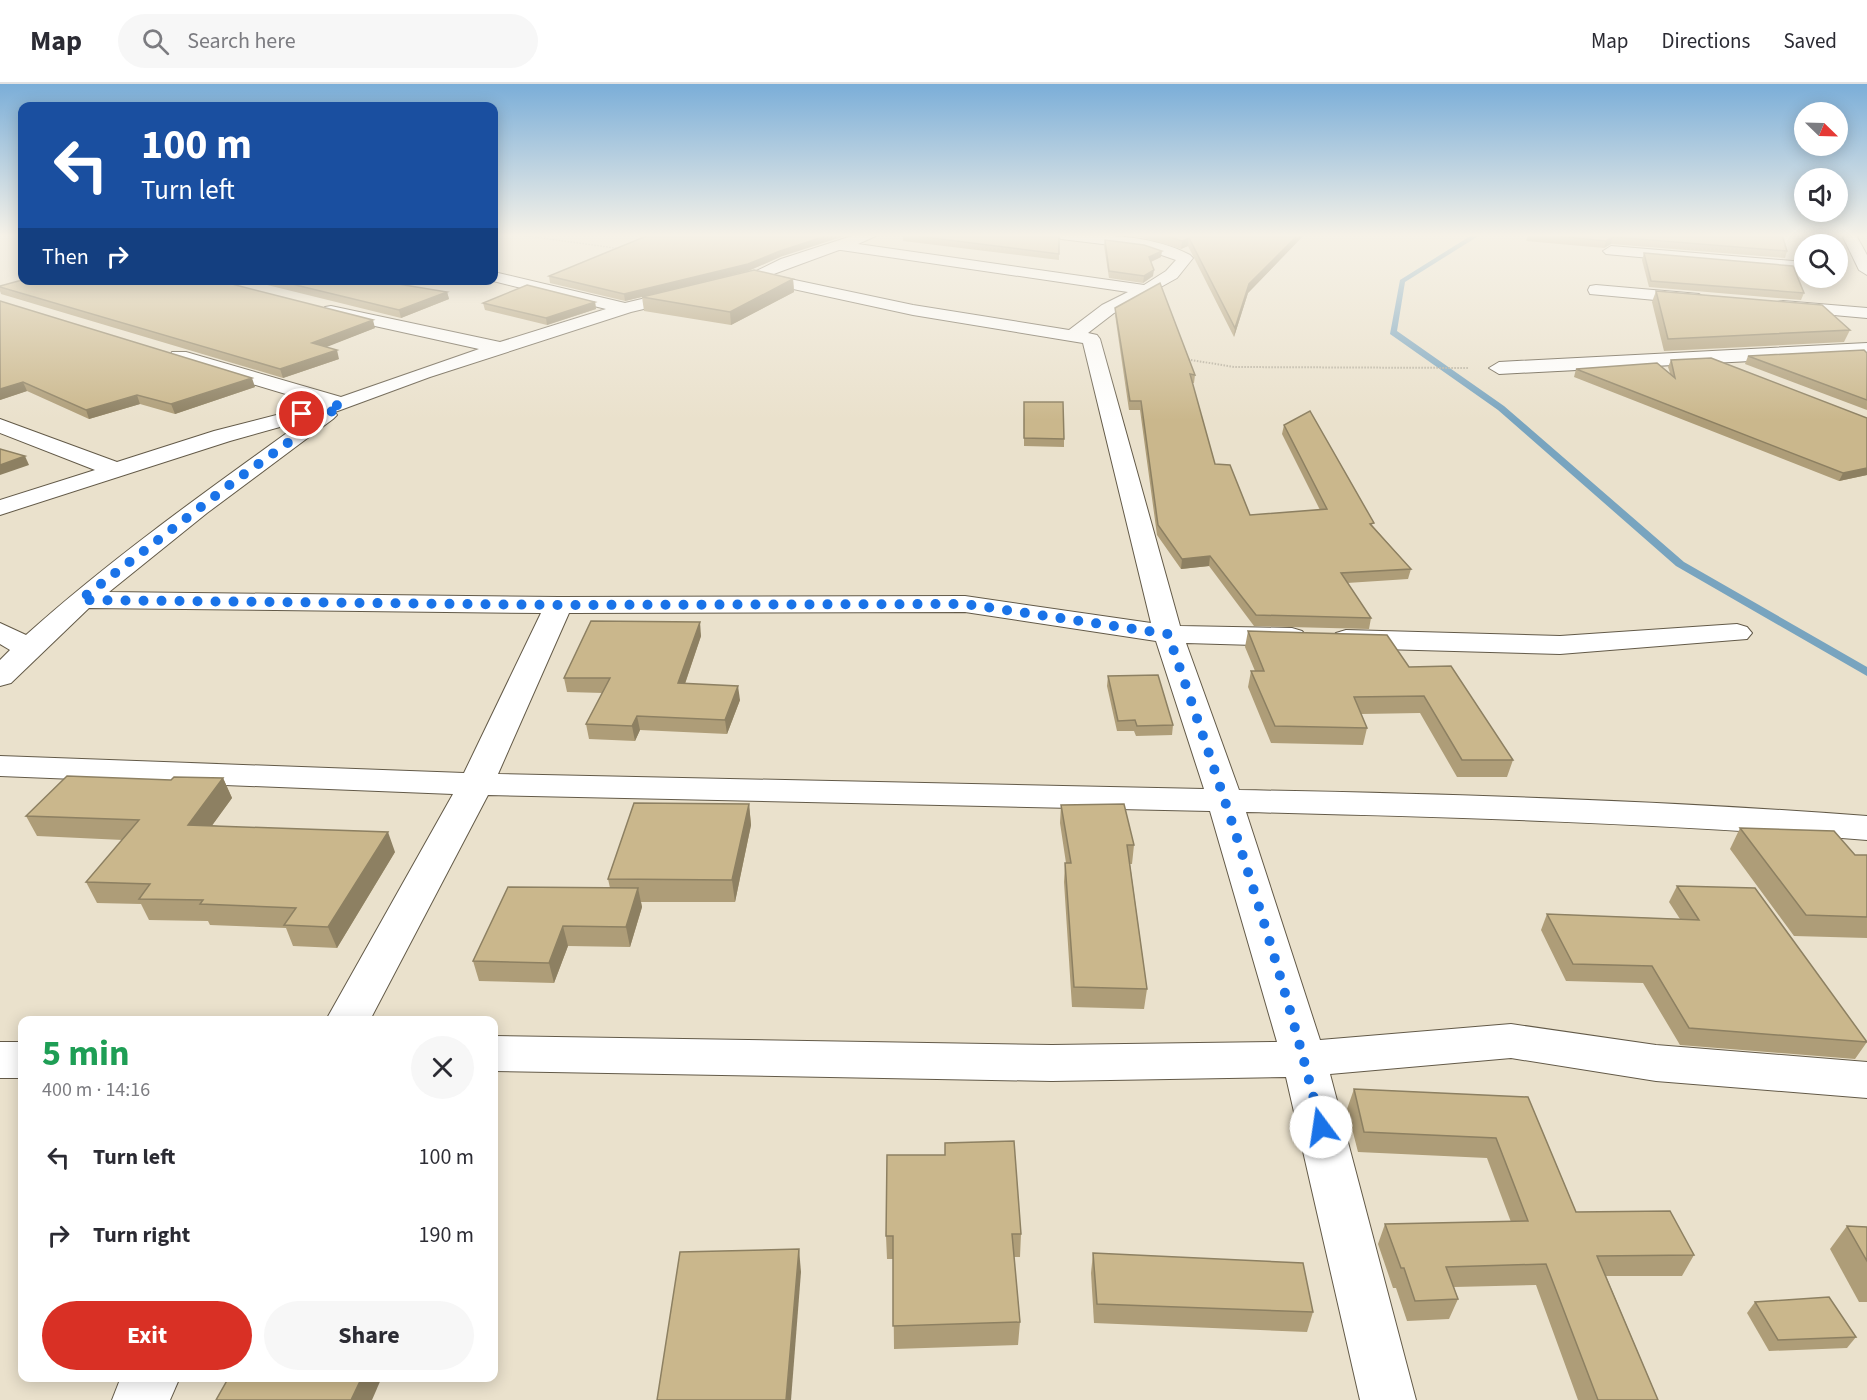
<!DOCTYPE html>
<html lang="en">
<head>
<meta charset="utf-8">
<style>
	:root { --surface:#fff; --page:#f7f7f7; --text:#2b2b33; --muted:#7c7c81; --line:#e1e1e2; --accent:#d93025 }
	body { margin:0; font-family:"Source Sans 3",sans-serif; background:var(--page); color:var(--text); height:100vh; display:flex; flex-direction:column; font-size:22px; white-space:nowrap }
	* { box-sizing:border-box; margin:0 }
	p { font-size:20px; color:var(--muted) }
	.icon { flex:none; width:33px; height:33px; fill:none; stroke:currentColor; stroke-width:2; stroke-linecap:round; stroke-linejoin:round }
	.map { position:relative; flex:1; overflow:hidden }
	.details { position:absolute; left:18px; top:932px; width:480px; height:366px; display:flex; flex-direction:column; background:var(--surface); border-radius:12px; box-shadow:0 3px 15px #0003 }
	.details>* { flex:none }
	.banner { position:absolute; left:18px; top:18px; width:480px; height:183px; border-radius:12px; box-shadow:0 3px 15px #0003; background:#1a4fa0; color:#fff; overflow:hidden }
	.needle { width:39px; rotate:113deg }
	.controls { position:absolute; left:1794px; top:18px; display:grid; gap:12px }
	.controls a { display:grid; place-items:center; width:54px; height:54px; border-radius:50%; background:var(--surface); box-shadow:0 3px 15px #0003; font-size:30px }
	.pin { position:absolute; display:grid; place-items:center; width:51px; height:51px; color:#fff; margin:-26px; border:3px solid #fff; border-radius:50%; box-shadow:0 2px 6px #0007 }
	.me { position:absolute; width:66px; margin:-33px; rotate:346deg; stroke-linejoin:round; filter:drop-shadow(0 0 4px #0008) }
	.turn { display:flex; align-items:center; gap:21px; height:126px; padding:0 24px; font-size:27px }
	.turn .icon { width:78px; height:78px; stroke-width:2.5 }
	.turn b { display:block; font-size:42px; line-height:51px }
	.then { display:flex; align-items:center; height:57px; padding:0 24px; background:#0003; gap:12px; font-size:22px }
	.round { display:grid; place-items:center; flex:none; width:63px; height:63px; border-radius:32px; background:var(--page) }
	.overview { display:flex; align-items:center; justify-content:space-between; height:102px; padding:0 24px }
	h1 { font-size:36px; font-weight:700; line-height:45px; color:#1e9e55 }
	.cta { display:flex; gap:12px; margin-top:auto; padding:12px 24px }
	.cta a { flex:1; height:69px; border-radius:36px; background:var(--accent); color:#fff; font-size:24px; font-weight:700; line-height:69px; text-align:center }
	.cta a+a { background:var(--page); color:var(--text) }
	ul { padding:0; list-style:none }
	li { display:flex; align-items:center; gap:18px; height:78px; padding:0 24px }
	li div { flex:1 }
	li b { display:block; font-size:22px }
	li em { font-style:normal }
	header { display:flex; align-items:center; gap:36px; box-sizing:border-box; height:84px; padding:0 30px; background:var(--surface); border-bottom:2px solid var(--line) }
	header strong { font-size:28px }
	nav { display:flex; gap:33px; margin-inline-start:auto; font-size:21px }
	.search { width:420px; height:54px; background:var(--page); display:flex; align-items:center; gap:15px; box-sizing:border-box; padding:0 21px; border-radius:33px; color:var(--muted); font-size:22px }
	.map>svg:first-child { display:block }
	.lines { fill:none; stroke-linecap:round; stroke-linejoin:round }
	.stream { fill:#78a4bf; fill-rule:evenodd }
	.street-casing { stroke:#635a48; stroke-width:2 }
	.path-far1 { stroke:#b4ad9c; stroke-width:1.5; stroke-dasharray:1.5 1.5; stroke-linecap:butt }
	.path { stroke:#b4ad9c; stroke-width:2; stroke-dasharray:1.5 1.5; stroke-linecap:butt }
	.street { fill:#fff; fill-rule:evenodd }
	.wall { fill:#ae9d78 }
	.shaded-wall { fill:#8d8062 }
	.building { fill:#cab78c; stroke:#8d8062; stroke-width:1.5 }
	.route { stroke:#1a73e8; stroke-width:10; stroke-dasharray:0 18 }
</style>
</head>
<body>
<header>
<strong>Map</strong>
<div class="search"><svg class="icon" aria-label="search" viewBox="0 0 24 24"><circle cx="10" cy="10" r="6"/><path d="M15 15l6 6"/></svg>Search here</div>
<nav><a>Map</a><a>Directions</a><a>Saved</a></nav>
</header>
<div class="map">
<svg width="1867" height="1316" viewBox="0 0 1867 1316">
	<rect width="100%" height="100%" fill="#eae1cc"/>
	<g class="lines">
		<path class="stream" d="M 1472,151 L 1480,151 L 1405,198 L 1397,247 L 1504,322 L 1684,478 L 1867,583 L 1867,592 L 1676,482 L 1498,326 L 1390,250 L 1400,196 Z"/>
		<defs>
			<g id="street">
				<path d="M 855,151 L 878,151 L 858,160 L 1144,201 L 1166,187 L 1176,176 L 1144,165 L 1061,155 L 1054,151 C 1099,151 1149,149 1190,171 L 1193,174 L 1177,194 L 1114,229 L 1088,249 L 1097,251 L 1100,255 L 1180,542 L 1292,544 L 1302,547 L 1307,553 L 1302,559 L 1292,562 L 1186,559 L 1239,706 C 1448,710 1658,716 1867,732 L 1867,756 C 1660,739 1454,733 1246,728 L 1320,956 L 1511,940 L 1656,961 L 1867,978 L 1867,1014 L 1656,997 L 1511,974 L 1330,990 L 1416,1316 L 1360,1316 L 1286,993 L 1052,997 L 494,987 L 494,952 L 1052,961 L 1277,958 L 1210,727 L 488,711 L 370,936 L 326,936 L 453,710 L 0,692 L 0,672 L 464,689 L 541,529 L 89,524 L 11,599 L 0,602 L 0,576 L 10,566 L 0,560 L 0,539 L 26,551 C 113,473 209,405 305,336 L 230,357 L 0,431 L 0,416 L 95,386 L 0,349 L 0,335 L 117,378 L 214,347 L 319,320 L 172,276 L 170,272 L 172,268 L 186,268 L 341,313 L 479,265 L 325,231 L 322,227 L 325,223 L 331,222 L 500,258 L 606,225 L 489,196 L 494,196 L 494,188 L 625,219 L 688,204 L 696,209 L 694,213 L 631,228 L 430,293 L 335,328 L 337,331 L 333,335 L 207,429 L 109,508 L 559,513 L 965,512 L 1151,539 L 1083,259 L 913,231 L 756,197 L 750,199 L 742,194 L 781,175 ZM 839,166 L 841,166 L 1128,208 L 1102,221 L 1069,246 L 913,221 L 771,191 ZM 965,528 L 1156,557 L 1204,705 L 498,690 L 569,529 Z"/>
				<path d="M 1842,151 L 1856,151 L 1867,171 L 1867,191 L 1859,186 Z"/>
				<path d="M 1611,162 L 1804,178 L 1804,188 L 1606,170 L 1603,167 Z"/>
				<path d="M 1596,201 L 1699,210 L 1707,215 L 1699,220 L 1590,210 L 1588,206 L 1590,202 Z"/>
				<path d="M 1783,217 L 1867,224 L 1867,234 L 1777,226 L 1774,222 L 1777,218 Z"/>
				<path d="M 1867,259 L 1867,271 L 1499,290 L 1489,284 L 1499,278 Z"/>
				<path d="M 1737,540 L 1747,543 L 1752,549 L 1747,555 L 1560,570 L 1346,564 L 1336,561 L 1331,555 L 1336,549 L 1346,546 L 1560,552 Z"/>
				<rect x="0" y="958" width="22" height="36"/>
				<path d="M 121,1293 L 180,1293 L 170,1316 L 112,1316 Z"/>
			</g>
		</defs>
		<use href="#street" class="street-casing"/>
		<path class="path-far1" d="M 520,151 L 622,165"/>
		<path class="path" d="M 1185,275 L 1234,283 L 1468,284"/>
		<use href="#street" class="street"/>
	</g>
	<g class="wall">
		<path d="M 903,151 L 1059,151 L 1059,176 L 903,157 Z"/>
		<path d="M 1126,151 L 1304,151 L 1248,209 L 1234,253 L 1188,162 L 1181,165 L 1141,153 Z"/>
		<path d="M 1528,151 L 1782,151 L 1787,167 L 1785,174 L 1611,160 L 1604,164 L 1526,157 Z"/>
		<path d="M 1105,156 L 1161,173 L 1151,178 L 1153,192 L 1143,199 L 1109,194 L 1104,162 Z"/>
		<path d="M 1644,169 L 1804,209 L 1801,216 L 1649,203 L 1642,176 Z"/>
		<path d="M 780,173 L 748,187 L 625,217 L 550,199 L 549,192 Z"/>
		<path d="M 793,195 L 794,208 L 731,241 L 644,227 L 642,213 Z"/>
		<path d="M 247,196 L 374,196 L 447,208 L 449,215 L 401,234 Z"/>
		<path d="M 0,202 L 375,244 L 325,263 L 339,275 L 283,294 L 1,210 L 0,207 Z"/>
		<path d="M 1656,207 L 1850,246 L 1844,258 L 1664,267 L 1652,218 Z"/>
		<path d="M 0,217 L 255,303 L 175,330 L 140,320 L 89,335 L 27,307 L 0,316 Z"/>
		<path d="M 595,218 L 596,225 L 547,241 L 485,226 L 483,219 Z"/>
		<path d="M 1115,224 L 1195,291 L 1194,299 L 1192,299 L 1215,380 L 1250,431 L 1320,426 L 1282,350 L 1284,341 L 1411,485 L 1408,495 L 1347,499 L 1371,534 L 1369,545 L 1254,542 L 1209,482 L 1181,485 L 1157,451 L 1140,326 L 1129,326 L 1115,231 Z"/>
		<path d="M 1867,269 L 1867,326 L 1745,280 L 1748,272 Z"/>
		<path d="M 1671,276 L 1867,334 L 1867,391 L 1839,397 L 1574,293 L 1576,285 L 1670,289 L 1668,283 Z"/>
		<path d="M 1024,326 L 1064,355 L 1064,363 L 1024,362 Z"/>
		<path d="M 1248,547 L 1409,583 L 1513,676 L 1507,693 L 1457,693 L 1420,629 L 1361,630 L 1367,644 L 1363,661 L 1271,659 L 1248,603 L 1251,587 L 1255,587 L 1245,563 Z"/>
		<path d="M 701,552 L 685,600 L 740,616 L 727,650 L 640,646 L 635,657 L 589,655 L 586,640 L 603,609 L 567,608 L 564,594 Z"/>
		<path d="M 1108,592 L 1173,641 L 1172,651 L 1136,652 L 1134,647 L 1117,647 L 1107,602 Z"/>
		<path d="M 223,694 L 232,714 L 212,741 L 395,768 L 337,864 L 293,862 L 286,844 L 210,841 L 208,837 L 149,836 L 141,820 L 97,819 L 86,798 L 123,756 L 37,752 L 26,732 L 171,696 Z"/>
		<path d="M 749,720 L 751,741 L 735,818 L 641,818 L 642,823 L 630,863 L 568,862 L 554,899 L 479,897 L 473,877 L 610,804 L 608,795 Z"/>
		<path d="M 1061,721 L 1134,761 L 1132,780 L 1130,780 L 1147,905 L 1144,925 L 1072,923 L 1064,798 L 1065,779 L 1066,779 L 1060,739 Z"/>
		<path d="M 1740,744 L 1855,771 L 1867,771 L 1867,854 L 1794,852 L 1730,765 Z"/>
		<path d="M 1677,802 L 1867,958 L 1855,975 L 1680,961 L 1643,899 L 1566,897 L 1541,846 L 1547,830 L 1680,835 L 1669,818 Z"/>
		<path d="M 1354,1005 L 1528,1013 L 1576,1128 L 1694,1171 L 1682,1192 L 1606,1192 L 1658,1316 L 1578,1316 L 1536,1201 L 1454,1203 L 1458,1215 L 1449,1235 L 1407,1237 L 1396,1204 L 1393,1204 L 1378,1160 L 1385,1140 L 1511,1138 L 1487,1074 L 1358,1068 L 1347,1025 Z"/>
		<path d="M 1847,1142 L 1867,1143 L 1867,1218 L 1859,1218 L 1830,1165 Z"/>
		<path d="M 1021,1150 L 1020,1173 L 1014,1173 L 1020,1238 L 1018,1261 L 894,1265 L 893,1175 L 887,1175 L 886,1152 Z"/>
		<path d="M 1093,1169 L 1313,1228 L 1307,1248 L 1094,1239 L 1091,1189 Z"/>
		<path d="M 1755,1218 L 1856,1253 L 1847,1264 L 1769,1267 L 1747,1229 Z"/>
	</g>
	<g class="shaded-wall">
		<path d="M 829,151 L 848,151 L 780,173 L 748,187 L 625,217 L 624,210 Z"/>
		<path d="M 1298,151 L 1304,151 L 1248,209 L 1234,253 L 1235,244 L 1249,200 Z"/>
		<path d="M 1613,153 L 1611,160 L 1604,164 L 1606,157 Z"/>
		<path d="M 1189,154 L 1188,162 L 1181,165 L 1182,157 Z"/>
		<path d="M 1162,167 L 1161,173 L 1148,179 L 1149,173 Z"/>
		<path d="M 1154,186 L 1153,192 L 1143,199 L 1144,192 Z"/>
		<path d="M 793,195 L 794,208 L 731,241 L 730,228 Z"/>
		<path d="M 447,208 L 449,215 L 401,234 L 399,226 Z"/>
		<path d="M 595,218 L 596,225 L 547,241 L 546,234 Z"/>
		<path d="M 373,236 L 375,244 L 314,268 L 312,259 Z"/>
		<path d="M 337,266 L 339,275 L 283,294 L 280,285 Z"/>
		<path d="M 252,294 L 255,303 L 175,330 L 171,320 Z"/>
		<path d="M 23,298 L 27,307 L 0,316 L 0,305 Z"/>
		<path d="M 137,311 L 140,320 L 89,335 L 86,326 Z"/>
		<path d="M 25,372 L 29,381 L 0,391 L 0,381 Z"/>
		<path d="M 1867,384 L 1867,391 L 1839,397 L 1843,389 Z"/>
		<path d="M 1210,472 L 1209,482 L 1181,485 L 1182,475 Z"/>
		<path d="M 700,538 L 701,552 L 680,614 L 678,599 Z"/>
		<path d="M 738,602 L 740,616 L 727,650 L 725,636 Z"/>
		<path d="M 637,632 L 640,646 L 635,657 L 632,642 Z"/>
		<path d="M 223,694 L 232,714 L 198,761 L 188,741 Z"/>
		<path d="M 749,720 L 751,741 L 735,818 L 732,796 Z"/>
		<path d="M 388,748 L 395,768 L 337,864 L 328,843 Z"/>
		<path d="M 638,804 L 642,823 L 630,863 L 626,843 Z"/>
		<path d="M 563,842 L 568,862 L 554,899 L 549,879 Z"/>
		<path d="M 799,1165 L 801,1188 L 791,1316 L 786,1316 Z"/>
		<path d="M 362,1293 L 382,1293 L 372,1316 L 351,1316 Z"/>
	</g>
	<g class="building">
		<path d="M 649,151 L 829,151 L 780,167 L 748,180 L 624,210 L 549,192 Z"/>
		<path d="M 908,151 L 1059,151 L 1059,170 Z"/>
		<path d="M 1163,151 L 1298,151 L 1249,200 L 1235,244 L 1189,154 L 1182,157 Z"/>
		<path d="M 1547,151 L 1782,151 L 1787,167 L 1613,153 L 1606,157 Z"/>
		<path d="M 1105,156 L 1144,161 L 1162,167 L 1149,173 L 1154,186 L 1144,192 L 1109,187 Z"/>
		<path d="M 1644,169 L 1793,182 L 1804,209 L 1651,197 Z"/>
		<path d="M 754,186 L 793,195 L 730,228 L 642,213 Z"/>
		<path d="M 22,196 L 216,196 L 373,236 L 312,259 L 337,266 L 280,285 L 0,203 L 0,202 Z"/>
		<path d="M 275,196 L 374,196 L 447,208 L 399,226 Z"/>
		<path d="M 1160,199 L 1195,291 L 1190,290 L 1215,380 L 1230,381 L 1250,431 L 1327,425 L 1284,341 L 1310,327 L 1374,439 L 1370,440 L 1411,485 L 1341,489 L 1371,534 L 1256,531 L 1210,472 L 1182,475 L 1158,441 L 1141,317 L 1130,317 L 1115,224 Z"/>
		<path d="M 527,201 L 595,218 L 546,234 L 483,219 Z"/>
		<path d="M 1656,207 L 1822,221 L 1850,246 L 1668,255 Z"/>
		<path d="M 0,217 L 252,294 L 171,320 L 137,311 L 86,326 L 23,298 L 0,305 Z"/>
		<path d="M 1864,266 L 1867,269 L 1867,316 L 1748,272 Z"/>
		<path d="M 1711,274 L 1867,334 L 1867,384 L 1843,389 L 1576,285 L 1657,279 L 1675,294 L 1671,276 Z"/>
		<path d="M 1024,318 L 1063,318 L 1064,355 L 1024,354 Z"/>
		<path d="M 0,365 L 25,372 L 0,381 Z"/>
		<path d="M 591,537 L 700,538 L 678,599 L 738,602 L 725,636 L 637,632 L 632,642 L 586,640 L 610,594 L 564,594 Z"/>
		<path d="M 1248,547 L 1387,551 L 1409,583 L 1451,582 L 1513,676 L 1462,676 L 1424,612 L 1354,613 L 1367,644 L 1275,642 L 1251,587 L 1264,587 Z"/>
		<path d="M 1158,591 L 1173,641 L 1137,642 L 1135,636 L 1118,637 L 1108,592 Z"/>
		<path d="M 67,692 L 171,696 L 174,693 L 223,694 L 188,741 L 388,748 L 328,843 L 284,841 L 296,824 L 200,820 L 203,816 L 139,815 L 150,800 L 86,798 L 139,736 L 26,732 Z"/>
		<path d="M 634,719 L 749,720 L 732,796 L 608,795 Z"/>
		<path d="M 1124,720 L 1134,761 L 1127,761 L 1147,905 L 1074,903 L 1065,779 L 1071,779 L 1061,721 Z"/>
		<path d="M 1740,744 L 1834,747 L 1855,771 L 1867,771 L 1867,833 L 1806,831 Z"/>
		<path d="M 1677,802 L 1755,804 L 1867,958 L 1689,944 L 1652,882 L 1573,880 L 1547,830 L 1699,836 Z"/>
		<path d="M 508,803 L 638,804 L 626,843 L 563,842 L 549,879 L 473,877 Z"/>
		<path d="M 1354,1005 L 1528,1013 L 1576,1128 L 1670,1127 L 1694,1171 L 1597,1172 L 1658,1316 L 1598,1316 L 1546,1180 L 1446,1183 L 1458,1215 L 1415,1217 L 1404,1184 L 1401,1184 L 1385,1140 L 1528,1137 L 1496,1054 L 1364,1048 Z"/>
		<path d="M 1014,1057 L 1021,1150 L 1012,1150 L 1020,1238 L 893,1242 L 893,1152 L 886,1152 L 887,1071 L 945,1071 L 945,1059 Z"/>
		<path d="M 1847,1142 L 1867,1143 L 1867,1177 Z"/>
		<path d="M 799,1165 L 786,1316 L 657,1316 L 680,1168 Z"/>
		<path d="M 1093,1169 L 1303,1179 L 1313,1228 L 1097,1220 Z"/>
		<path d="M 1829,1213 L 1856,1253 L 1778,1256 L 1755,1218 Z"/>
		<path d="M 229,1293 L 362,1293 L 351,1316 L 216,1316 Z"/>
	</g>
	<linearGradient id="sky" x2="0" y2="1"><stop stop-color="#7baed8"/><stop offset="0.45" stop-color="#f6f2e8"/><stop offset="1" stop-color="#f6f2e8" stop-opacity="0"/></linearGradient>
	<rect width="1867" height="336" fill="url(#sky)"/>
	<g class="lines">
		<path class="route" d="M 302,330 L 342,320 L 236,396 L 80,516 L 560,521 L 965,520 L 1168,550 C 1224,712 1280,876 1321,1043"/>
	</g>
</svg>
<div class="controls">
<a><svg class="needle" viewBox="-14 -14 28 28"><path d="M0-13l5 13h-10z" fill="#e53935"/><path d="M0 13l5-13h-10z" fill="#7c7c81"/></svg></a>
<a><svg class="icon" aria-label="sound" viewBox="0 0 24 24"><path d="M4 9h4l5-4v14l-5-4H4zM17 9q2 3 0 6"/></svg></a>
<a><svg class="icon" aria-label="search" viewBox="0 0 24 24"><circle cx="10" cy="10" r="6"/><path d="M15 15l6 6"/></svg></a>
</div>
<div class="pin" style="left:302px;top:330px;background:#d93025"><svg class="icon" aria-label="arrive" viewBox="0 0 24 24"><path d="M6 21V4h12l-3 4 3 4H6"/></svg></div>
<svg class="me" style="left:1321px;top:1043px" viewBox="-20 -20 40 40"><circle r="19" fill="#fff"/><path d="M0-13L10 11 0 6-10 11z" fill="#1a73e8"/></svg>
<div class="banner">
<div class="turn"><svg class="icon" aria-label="left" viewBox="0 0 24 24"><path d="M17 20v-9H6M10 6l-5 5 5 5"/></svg><div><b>100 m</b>Turn left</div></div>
<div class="then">Then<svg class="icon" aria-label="right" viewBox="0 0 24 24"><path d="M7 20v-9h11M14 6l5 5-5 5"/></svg></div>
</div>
<section class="details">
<div class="overview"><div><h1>5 min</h1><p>400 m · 14:16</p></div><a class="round"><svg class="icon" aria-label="close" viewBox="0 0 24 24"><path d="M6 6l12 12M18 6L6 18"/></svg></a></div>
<ul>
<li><svg class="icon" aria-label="left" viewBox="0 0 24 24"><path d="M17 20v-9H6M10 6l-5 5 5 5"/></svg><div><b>Turn left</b></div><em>100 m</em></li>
<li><svg class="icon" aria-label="right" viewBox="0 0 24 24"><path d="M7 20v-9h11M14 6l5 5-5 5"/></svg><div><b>Turn right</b></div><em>190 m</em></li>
</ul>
<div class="cta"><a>Exit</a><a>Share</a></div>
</section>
</div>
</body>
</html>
